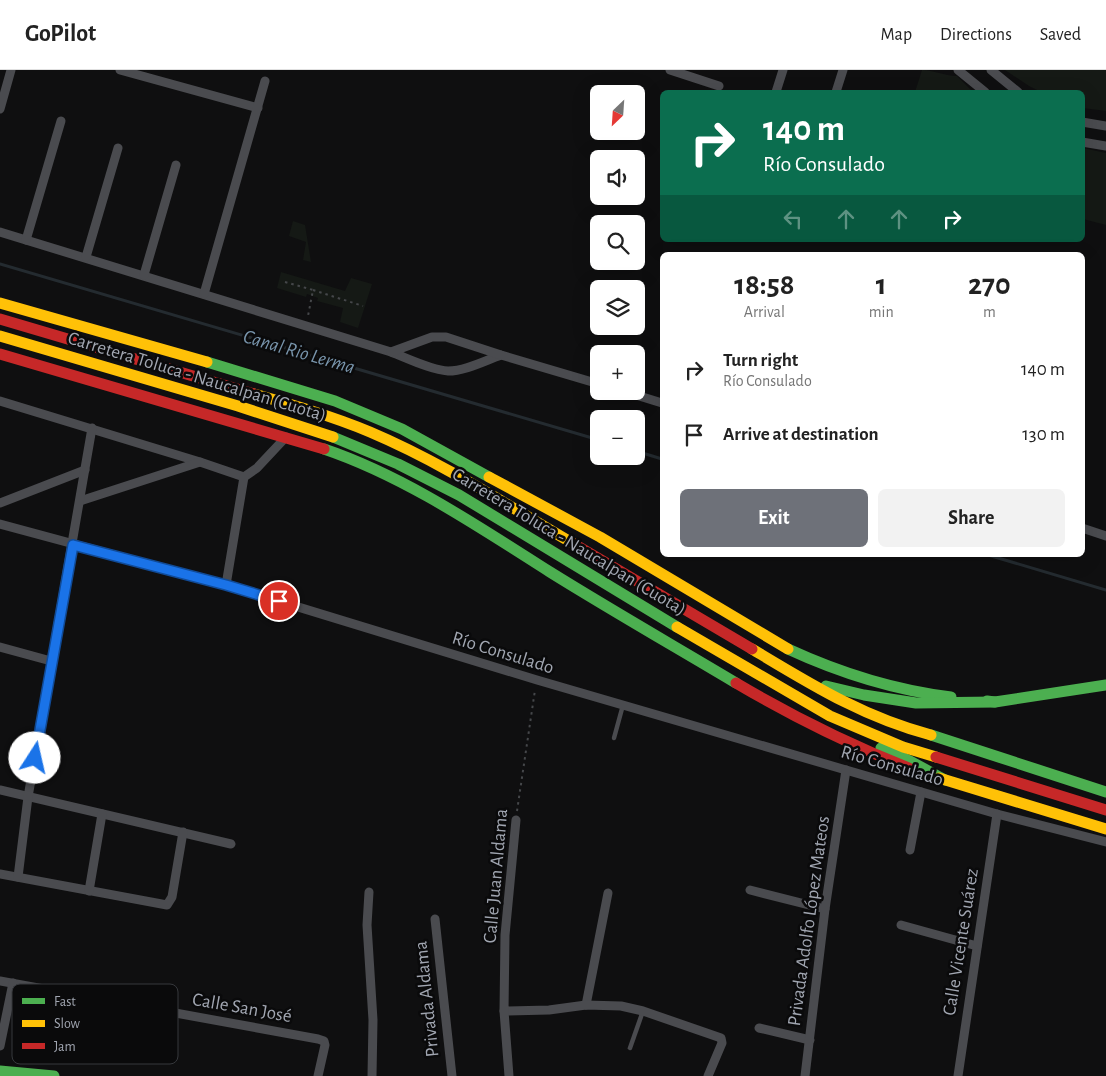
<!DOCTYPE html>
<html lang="en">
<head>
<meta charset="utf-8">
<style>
	:root { --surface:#fff; --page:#f2f2f2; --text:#222; --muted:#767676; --line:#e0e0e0; --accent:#6e7179 }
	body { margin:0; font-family:"Alegreya Sans",sans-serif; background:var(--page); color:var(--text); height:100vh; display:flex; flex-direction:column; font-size:19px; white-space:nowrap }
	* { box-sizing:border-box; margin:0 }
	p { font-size:16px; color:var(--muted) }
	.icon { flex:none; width:28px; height:28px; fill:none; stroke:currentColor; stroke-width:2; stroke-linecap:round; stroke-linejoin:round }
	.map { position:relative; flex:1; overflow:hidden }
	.panel { position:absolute; left:660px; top:182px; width:425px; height:305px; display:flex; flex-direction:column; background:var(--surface); border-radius:8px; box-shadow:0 5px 20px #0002 }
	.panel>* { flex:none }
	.top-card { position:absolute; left:660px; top:20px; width:425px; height:152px; border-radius:8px; box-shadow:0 5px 20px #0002; background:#0b6e4f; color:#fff; overflow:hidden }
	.needle { width:32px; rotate:205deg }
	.tools { position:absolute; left:590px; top:15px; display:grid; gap:10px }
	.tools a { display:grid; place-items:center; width:55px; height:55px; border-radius:8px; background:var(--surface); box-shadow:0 5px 20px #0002; font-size:25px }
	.pin { position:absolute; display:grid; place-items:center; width:42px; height:42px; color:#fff; margin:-21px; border:2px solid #fff; border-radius:50%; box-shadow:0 1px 5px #0007 }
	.me { position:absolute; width:55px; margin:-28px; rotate:10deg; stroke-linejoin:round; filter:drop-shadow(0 0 4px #0008) }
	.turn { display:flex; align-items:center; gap:18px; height:105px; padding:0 20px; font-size:22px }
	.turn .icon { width:65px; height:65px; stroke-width:2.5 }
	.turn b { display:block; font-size:35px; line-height:42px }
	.lanes { display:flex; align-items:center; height:48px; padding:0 20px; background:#0003; justify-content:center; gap:25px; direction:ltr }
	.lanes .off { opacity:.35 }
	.eta { display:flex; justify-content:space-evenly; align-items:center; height:85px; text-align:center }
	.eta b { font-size:30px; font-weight:700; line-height:35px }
	.button { display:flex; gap:10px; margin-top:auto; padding:10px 20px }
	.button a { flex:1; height:58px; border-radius:8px; background:var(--accent); color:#fff; font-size:20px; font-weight:700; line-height:58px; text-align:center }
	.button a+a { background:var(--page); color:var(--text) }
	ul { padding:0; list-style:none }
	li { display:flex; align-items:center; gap:15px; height:65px; padding:0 20px }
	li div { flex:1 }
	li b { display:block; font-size:19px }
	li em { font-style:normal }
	header { display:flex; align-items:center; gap:30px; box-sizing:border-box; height:70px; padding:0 25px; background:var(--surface); border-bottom:1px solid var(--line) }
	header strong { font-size:24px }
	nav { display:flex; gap:28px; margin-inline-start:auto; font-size:18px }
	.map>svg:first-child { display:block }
	.green { fill:#151915 }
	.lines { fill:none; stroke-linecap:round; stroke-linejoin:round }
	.stream { stroke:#242b30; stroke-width:3 }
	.path { stroke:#45474a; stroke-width:2; stroke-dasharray:2.5 4; stroke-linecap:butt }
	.lane { stroke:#4a4b4f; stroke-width:4.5 }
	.street { stroke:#4a4b4f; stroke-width:9 }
	.fast { stroke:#4caf50; stroke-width:11 }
	.slow { stroke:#ffc107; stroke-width:11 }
	.jam { stroke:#c62828; stroke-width:11 }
	.route-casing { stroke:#114b97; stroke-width:12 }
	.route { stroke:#1a73e8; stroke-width:9 }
	.labels { text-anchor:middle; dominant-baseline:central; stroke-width:5; stroke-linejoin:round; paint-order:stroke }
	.street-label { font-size:19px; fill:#a1a6b1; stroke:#0a0a0b }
	.water-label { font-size:20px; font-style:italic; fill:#7894ab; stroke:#0a0a0b }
	.key { fill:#0a0a0b; stroke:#37393d; stroke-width:1 }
	.key-label { font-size:14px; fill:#a1a6b1 }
</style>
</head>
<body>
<header>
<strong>GoPilot</strong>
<nav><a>Map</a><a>Directions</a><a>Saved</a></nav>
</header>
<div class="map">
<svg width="1106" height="1006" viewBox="0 0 1106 1006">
	<rect width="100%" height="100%" fill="#0f0f10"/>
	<g class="green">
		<path d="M 922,0 C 934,0 944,6 957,6 L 973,22 L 915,22 Z"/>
		<path d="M 1005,0 L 1106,0 L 1106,41 L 1083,38 L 1082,22 L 1041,22 L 1029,16 Z"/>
		<path d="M 1083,78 L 1106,83 L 1106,155 L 1083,149 Z"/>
		<path d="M 293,151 L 305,155 L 311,192 L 303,190 L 306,172 L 289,166 Z"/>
		<path d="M 281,202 L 345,221 L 351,208 L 372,214 L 358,258 L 340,252 L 343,238 L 317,231 L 318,228 L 307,224 L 306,227 L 277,218 Z"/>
	</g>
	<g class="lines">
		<g class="stream">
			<path d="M 0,194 L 599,370"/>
			<path d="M 636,381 L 662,389"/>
			<path d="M 988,485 L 1106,520"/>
		</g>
		<g class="path">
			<path d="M 285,212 L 313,220 L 308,246"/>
			<path d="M 313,220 L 363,236"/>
			<path d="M 517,741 L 535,620"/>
		</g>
		<g class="lane">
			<path d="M 614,668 L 623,635"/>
			<path d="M 630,978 L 643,941"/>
		</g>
		<g class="street">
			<path d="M 120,0 L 258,38"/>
			<path d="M 670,0 L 719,16"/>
			<path d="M 958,0 L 985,22"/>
			<path d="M 991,0 L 1018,22"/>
			<path d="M 776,22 L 783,0"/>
			<path d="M 836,22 L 843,0"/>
			<path d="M 0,39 L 11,0"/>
			<path d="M 1082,52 L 1106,56"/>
			<path d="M 1082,72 L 1106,76"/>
			<path d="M 0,162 L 391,282 C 407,288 431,300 448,301 C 465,301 484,291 501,285"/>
			<path d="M 26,170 L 61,51"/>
			<path d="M 86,187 L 118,78"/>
			<path d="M 144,205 L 176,95"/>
			<path d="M 204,224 L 265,11"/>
			<path d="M 391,282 L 432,267 L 446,267 L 501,285 L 599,314"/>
			<path d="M 623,321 L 662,333"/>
			<path d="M 0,331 L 200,392 L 244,407"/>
			<path d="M 80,431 L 200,392"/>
			<path d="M 0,433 L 85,400"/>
			<path d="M 0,454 L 226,515 L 537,610 L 997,744 L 1106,772"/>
			<path d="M 1082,458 L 1106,466"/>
			<path d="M 226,515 L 244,407 L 257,398 L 286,367"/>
			<path d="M 0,577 L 51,591"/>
			<path d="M 0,720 L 231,774"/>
			<path d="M 910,780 L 921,722"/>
			<path d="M 0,804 L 167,835 L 172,827 L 183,762"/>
			<path d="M 18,807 L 28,727 L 92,358"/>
			<path d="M 750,820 L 825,839"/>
			<path d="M 89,821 L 102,744"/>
			<path d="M 369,822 L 367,855 L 373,950 L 372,1006"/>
			<path d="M 435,849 L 452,1006"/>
			<path d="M 901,855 L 977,876"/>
			<path d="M 0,911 L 318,969 L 324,971 L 325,975 L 318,1006"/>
			<path d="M 586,935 L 608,823"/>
			<path d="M 504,941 L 549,940 L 586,935 L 621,936 L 643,941 L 721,968 L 722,973 L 708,1006"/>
			<path d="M 759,958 L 810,970"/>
			<path d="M 0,976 L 13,913"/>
			<path d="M 509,1006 L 504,941 L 505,865 L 516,750"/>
			<path d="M 805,1006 L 825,839 L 846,700"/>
			<path d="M 958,1006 L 997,744"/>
		</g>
		<g class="fast">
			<path d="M 207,292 L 335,331 L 402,359 L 489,407"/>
			<path d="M 333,367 L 398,394 L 459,425 L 677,557"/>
			<path d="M 324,379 C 404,406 479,457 550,502 C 611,540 674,576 736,613"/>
			<path d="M 788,579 C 840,603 894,620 951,627"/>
			<path d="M 826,616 L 864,625 L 916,633 L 995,632"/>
			<path d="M 987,631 L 995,632 L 1106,615"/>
			<path d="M 931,665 L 1106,722"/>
			<path d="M 881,678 L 910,691 L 945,710"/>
			<path d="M 0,1001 L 54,1006"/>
		</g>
		<g class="slow">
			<path d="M 0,233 L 207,292"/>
			<path d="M 0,266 L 238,336 L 333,367"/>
			<path d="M 254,324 C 293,335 332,346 370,362 C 441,392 507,435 574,474"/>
			<path d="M 489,407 L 600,467 L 788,579"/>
			<path d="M 677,557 L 830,646 L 903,677 L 936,687"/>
			<path d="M 752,579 C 812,615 863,647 931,665"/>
			<path d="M 939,708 L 1106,759"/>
		</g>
		<g class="jam">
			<path d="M 0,249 L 254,324"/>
			<path d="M 0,284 L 324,379"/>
			<path d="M 574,474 L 752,579"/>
			<path d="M 736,613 C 792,646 848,674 909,698"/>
			<path d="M 936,687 L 1106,740"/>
		</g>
	</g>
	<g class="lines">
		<defs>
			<path id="route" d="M 35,688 L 73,475 L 226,515 L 279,531"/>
		</defs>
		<use href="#route" class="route-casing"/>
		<use href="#route" class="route"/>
	</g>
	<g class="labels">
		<g class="street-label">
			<text transform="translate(197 307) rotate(17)">Carretera Toluca - Naucalpan (Cuota)</text>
			<text transform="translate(569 472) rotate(31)">Carretera Toluca - Naucalpan (Cuota)</text>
			<text transform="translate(503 583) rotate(17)">Río Consulado</text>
			<text transform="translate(892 696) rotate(16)">Río Consulado</text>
			<text transform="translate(496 806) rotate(-85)">Calle Juan Aldama</text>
			<text transform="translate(809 851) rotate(-82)">Privada Adolfo López Mateos</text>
			<text transform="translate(961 872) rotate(-81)">Calle Vicente Suárez</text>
			<text transform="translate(427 929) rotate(-96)">Privada Aldama</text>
			<text transform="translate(242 938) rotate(10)">Calle San José</text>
		</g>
		<g class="water-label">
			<text transform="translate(299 282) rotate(16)">Canal Rio Lerma</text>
		</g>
	</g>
	<rect x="12" y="914" width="166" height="80" rx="8" class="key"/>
	<rect x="22" y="928" width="23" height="6" fill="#4caf50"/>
	<rect x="22" y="950" width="23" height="7" fill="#ffc107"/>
	<rect x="22" y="973" width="23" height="6" fill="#c62828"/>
	<g class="key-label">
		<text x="54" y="936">Fast</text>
		<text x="54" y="958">Slow</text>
		<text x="54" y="981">Jam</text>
	</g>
</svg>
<div class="tools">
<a><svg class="needle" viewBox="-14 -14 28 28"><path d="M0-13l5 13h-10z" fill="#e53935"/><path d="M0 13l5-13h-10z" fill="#767676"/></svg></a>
<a><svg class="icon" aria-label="sound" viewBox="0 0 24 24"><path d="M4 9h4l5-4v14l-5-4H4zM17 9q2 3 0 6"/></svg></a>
<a><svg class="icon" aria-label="search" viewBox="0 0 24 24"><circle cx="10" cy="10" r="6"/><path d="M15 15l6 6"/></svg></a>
<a><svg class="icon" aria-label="layers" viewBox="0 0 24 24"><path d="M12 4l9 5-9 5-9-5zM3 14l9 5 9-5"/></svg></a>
<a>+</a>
<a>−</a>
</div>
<div class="pin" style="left:279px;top:531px;background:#d93025"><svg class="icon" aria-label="arrive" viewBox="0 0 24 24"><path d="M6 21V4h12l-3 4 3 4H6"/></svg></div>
<svg class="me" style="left:35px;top:688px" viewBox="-20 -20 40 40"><circle r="19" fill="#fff"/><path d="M0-13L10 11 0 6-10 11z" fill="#1a73e8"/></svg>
<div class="top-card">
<div class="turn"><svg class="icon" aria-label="right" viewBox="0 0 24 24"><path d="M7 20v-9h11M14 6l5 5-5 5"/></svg><div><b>140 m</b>Río Consulado</div></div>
<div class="lanes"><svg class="icon off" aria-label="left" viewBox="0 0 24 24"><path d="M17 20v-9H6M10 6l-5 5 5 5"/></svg><svg class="icon off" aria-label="ahead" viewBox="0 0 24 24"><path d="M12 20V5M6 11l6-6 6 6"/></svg><svg class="icon off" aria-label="ahead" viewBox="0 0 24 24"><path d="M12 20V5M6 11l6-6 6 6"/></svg><svg class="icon" aria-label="right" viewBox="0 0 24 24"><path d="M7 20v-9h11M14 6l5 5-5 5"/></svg></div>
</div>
<section class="panel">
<div class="eta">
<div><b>18:58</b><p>Arrival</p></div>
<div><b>1</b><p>min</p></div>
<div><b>270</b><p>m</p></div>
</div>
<ul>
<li><svg class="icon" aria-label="right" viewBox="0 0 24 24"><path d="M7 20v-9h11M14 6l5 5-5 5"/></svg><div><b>Turn right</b><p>Río Consulado</p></div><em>140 m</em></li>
<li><svg class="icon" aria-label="arrive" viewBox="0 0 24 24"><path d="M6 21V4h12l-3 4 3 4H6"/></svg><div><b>Arrive at destination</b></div><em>130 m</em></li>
</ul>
<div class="button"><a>Exit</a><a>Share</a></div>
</section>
</div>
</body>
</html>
